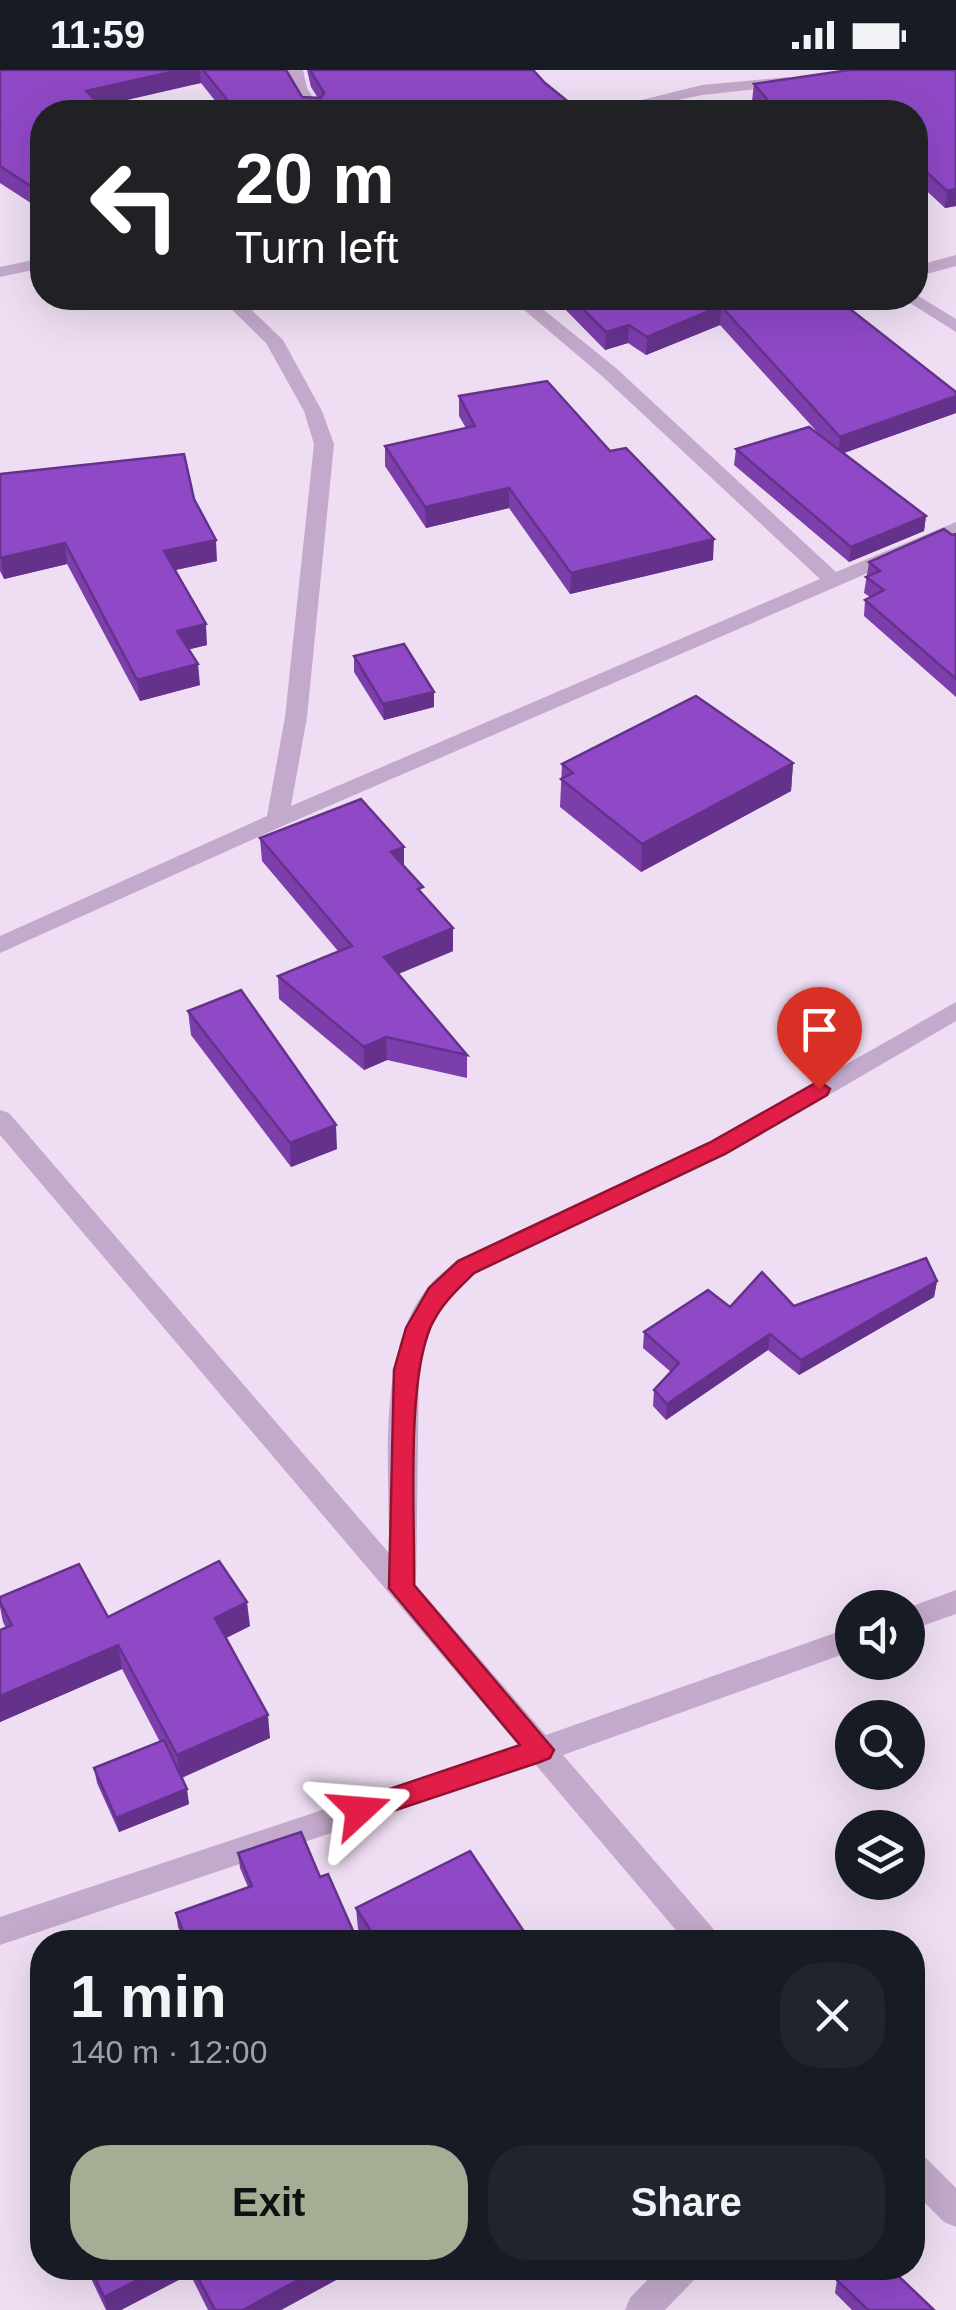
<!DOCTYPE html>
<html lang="en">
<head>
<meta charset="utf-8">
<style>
	:root { --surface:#171b24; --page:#20242c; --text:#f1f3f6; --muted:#9ea1a6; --accent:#a3ae95 }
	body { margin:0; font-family:Helvetica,sans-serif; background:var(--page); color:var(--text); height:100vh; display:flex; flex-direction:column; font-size:38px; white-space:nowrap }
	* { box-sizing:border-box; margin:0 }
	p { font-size:32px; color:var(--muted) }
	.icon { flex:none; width:55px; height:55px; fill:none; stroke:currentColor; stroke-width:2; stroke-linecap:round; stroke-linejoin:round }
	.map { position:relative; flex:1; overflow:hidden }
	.side { position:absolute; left:30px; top:1860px; width:895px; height:350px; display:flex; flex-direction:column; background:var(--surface); border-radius:40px; box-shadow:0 10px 40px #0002 }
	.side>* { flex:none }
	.hud { position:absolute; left:30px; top:30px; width:898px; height:210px; border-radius:40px; box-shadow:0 10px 40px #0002; background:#202124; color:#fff; overflow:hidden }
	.tools { position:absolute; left:835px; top:1520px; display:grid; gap:20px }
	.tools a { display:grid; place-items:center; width:90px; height:90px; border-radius:50%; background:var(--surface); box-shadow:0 10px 40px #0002; font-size:50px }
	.pin { position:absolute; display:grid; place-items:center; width:85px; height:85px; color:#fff; margin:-102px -42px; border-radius:50% 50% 50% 0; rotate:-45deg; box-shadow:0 0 10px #0007 }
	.pin .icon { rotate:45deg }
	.me { position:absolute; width:110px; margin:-55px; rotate:71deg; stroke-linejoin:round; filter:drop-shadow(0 0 8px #0008) }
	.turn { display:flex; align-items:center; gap:35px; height:210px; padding:0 40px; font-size:45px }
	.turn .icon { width:130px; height:130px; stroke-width:2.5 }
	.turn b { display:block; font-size:70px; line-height:85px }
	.round { display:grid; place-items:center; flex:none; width:105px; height:105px; border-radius:40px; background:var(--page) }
	.overview { display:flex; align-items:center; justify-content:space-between; height:170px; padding:0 40px }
	h1 { font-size:60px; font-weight:700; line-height:75px }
	.button { display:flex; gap:20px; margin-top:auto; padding:20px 40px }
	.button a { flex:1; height:115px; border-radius:40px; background:var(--accent); color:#111; font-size:40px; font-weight:700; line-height:115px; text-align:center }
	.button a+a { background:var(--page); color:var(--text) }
	.status { display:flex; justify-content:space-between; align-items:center; height:70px; padding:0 50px; background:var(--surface); direction:ltr }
	.status svg { height:28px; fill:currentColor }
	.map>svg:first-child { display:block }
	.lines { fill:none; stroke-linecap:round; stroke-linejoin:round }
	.street { fill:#c3a9cb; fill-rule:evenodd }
	.wall { fill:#7b3eaa }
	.shaded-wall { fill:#64328b }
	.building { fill:#8f48c6; stroke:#64328b; stroke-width:2.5 }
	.route { fill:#e11d48; stroke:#92132f; stroke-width:2.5 }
</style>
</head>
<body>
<div class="status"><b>11:59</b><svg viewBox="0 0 49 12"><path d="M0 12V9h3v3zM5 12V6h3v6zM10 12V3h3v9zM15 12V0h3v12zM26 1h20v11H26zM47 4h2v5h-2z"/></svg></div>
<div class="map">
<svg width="956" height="2240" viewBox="0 0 956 2240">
	<rect width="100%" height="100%" fill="#efdef3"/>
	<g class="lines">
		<g class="street">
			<path d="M 287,0 L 303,0 L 307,18 L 322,42 L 306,42 L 291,18 Z"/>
			<path d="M 788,7 L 796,12 L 794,15 L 702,25 L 621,42 L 593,42 L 702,15 Z"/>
			<path d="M 956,185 L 956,196 L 915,207 L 915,196 Z"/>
			<path d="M 42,188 L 42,198 L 0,207 L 0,197 Z"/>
			<path d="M 915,224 L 956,249 L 956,262 L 902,228 L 915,228 Z"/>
			<path d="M 220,228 L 239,228 L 283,270 L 322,341 L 334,374 L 307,647 L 291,736 L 820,509 L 602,306 L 510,228 L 529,228 L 616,298 L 836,502 L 956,452 L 956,465 L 285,755 L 0,883 L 0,866 L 267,746 L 285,647 L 314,374 L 304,341 L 266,273 Z"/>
			<path d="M 956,932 L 956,951 L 726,1085 L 475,1204 L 446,1231 L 431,1258 L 419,1300 L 416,1515 L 546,1665 L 852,1557 L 852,1581 L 563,1685 L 716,1862 L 720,1872 L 686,1872 L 535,1694 L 0,1875 L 0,1847 L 518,1675 L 0,1065 L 0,1040 L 9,1043 L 389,1483 C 390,1403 375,1282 428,1217 C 436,1207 448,1199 457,1190 L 708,1073 Z"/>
			<path d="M 956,1520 L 956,1544 L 908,1561 L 907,1538 Z"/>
			<path d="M 912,2081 L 924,2086 L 956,2118 L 956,2157 L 944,2152 L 912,2120 Z"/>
			<path d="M 659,2198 L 699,2198 L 694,2210 L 665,2240 L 625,2240 L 630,2228 Z"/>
		</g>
	</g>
	<g class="wall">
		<path d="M 0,0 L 286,0 L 302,27 L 318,28 L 311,17 L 307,0 L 533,0 L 545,13 L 581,42 L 224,42 L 201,13 L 42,42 L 42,134 L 37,137 L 0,113 Z"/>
		<path d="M 956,0 L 956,136 L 945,138 L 915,110 L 915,42 L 762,42 L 752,31 L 754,14 Z"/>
		<path d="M 554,228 L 836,228 L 956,322 L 956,343 L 844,383 L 926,446 L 924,461 L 849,492 L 734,395 L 736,379 L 819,364 L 720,255 L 646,285 L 628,273 L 605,280 Z"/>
		<path d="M 459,326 L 610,381 L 713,490 L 570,524 L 509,438 L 426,458 L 385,396 L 385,376 L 466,358 L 459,346 Z"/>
		<path d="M 0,404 L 194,429 L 217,491 L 175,500 L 207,575 L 189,579 L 200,615 L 140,631 L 67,494 L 4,509 L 0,501 Z"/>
		<path d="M 956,464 L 956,627 L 864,546 L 865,530 L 870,527 L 864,523 L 869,492 Z"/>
		<path d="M 354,586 L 434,622 L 434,637 L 384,650 L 354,602 Z"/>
		<path d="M 793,693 L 791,721 L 641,802 L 560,737 L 562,694 Z"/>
		<path d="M 260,768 L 404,796 L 423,824 L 453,881 L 398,904 L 467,985 L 467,1008 L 387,990 L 364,1000 L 279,929 L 278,906 L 338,881 L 262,791 Z"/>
		<path d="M 188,941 L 337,1079 L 291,1097 L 191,965 Z"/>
		<path d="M 937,1211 L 934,1227 L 799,1305 L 768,1280 L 666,1350 L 653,1336 L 654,1320 L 671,1302 L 643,1278 L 644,1262 L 730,1237 L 794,1236 Z"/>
		<path d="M 0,1527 L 108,1547 L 250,1556 L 226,1568 L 270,1668 L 182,1708 L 189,1734 L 119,1762 L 97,1713 L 94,1698 L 160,1672 L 122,1599 L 0,1652 L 0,1560 L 6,1558 L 3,1552 L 0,1537 Z"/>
		<path d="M 238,1783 L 320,1807 L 354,1863 L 354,1872 L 184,1872 L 178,1857 L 176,1843 L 248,1817 L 240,1798 Z"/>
		<path d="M 356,1838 L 531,1872 L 366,1872 L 358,1859 Z"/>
		<path d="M 86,2198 L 358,2198 L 281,2240 L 208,2240 L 190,2204 L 121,2240 L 106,2240 Z"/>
		<path d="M 837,2210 L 934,2240 L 852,2240 L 835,2223 Z"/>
	</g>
	<g class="shaded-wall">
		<path d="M 180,0 L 200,0 L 201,13 L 88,39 L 86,21 Z"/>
		<path d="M 426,34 L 426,42 L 381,42 Z"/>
		<path d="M 42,116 L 42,134 L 37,137 L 35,119 Z"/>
		<path d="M 956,119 L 956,136 L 945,138 L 947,121 Z"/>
		<path d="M 721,236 L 720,255 L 646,285 L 647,267 Z"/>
		<path d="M 629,255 L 628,273 L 605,280 L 606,262 Z"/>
		<path d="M 956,326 L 956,343 L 838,385 L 840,367 Z"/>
		<path d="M 509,418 L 509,438 L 426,458 L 425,437 Z"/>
		<path d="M 926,446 L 924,461 L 849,492 L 851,477 Z"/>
		<path d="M 714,469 L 713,490 L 570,524 L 571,503 Z"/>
		<path d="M 216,470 L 217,491 L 166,502 L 164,481 Z"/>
		<path d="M 65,473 L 67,494 L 4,509 L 1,488 Z"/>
		<path d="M 206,554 L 207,575 L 179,582 L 177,561 Z"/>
		<path d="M 198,594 L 200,615 L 140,631 L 137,610 Z"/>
		<path d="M 434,622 L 434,637 L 384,650 L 383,634 Z"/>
		<path d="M 793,693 L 791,721 L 641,802 L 642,774 Z"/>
		<path d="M 404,777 L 404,800 L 391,782 Z"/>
		<path d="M 453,858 L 453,881 L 384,910 L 384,887 Z"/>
		<path d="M 386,967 L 387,990 L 364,1000 L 364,977 Z"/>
		<path d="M 336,1055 L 337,1079 L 291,1097 L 290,1073 Z"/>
		<path d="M 937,1211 L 934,1227 L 799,1305 L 801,1290 Z"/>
		<path d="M 770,1264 L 768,1280 L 666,1350 L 667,1334 Z"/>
		<path d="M 247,1532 L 250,1556 L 218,1572 L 215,1548 Z"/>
		<path d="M 118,1575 L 122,1599 L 0,1652 L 0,1626 Z"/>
		<path d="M 268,1645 L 270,1668 L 180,1708 L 177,1685 Z"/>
		<path d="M 187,1719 L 189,1734 L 119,1762 L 116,1748 Z"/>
		<path d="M 354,1863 L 354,1872 L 328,1872 Z"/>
		<path d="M 161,2198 L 188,2198 L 190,2204 L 121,2240 L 107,2240 L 104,2227 Z"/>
		<path d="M 320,2198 L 358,2198 L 281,2240 L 243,2240 Z"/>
	</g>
	<g class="building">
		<path d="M 0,0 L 180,0 L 86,21 L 108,42 L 42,42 L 42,116 L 35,119 L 0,96 Z"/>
		<path d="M 203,0 L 286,0 L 302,27 L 321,28 L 324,23 L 310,0 L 533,0 L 545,13 L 581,42 L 434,42 L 426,34 L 381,42 L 237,42 Z"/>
		<path d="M 849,0 L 956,0 L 956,119 L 947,121 L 915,91 L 915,42 L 778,42 L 754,14 Z"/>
		<path d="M 572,228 L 836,228 L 956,322 L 956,326 L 840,367 L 721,236 L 647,267 L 629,255 L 606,262 Z"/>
		<path d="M 547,311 L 610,381 L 626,378 L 714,469 L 571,503 L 509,418 L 425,437 L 385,376 L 475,356 L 459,326 Z"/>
		<path d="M 809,357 L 926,446 L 851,477 L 736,379 Z"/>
		<path d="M 184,384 L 194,429 L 216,470 L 164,481 L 206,554 L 177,561 L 198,594 L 137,610 L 65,473 L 1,488 L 0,486 L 0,404 Z"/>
		<path d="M 944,459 L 952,465 L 956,464 L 956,609 L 865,530 L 884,520 L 866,507 L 880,501 L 869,492 Z"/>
		<path d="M 404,574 L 434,622 L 383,634 L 354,586 Z"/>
		<path d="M 696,626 L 793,693 L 642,774 L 561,709 L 573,703 L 562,694 Z"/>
		<path d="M 361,729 L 404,777 L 391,782 L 423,817 L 418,819 L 453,858 L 384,887 L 467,985 L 386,967 L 364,977 L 278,906 L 352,876 L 260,768 Z"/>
		<path d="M 241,920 L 336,1055 L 290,1073 L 188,941 Z"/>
		<path d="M 926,1188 L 937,1211 L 801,1290 L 770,1264 L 667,1334 L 654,1320 L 679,1293 L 644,1262 L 708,1220 L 730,1237 L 762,1202 L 794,1236 Z"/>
		<path d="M 219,1491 L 247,1532 L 215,1548 L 268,1645 L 177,1685 L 118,1575 L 0,1626 L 0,1560 L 12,1555 L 0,1532 L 0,1527 L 79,1494 L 108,1547 Z"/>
		<path d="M 164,1670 L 187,1719 L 116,1748 L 94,1698 Z"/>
		<path d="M 301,1762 L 320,1807 L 328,1804 L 354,1863 L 328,1872 L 187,1872 L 176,1843 L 252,1816 L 238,1783 Z"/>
		<path d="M 470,1781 L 531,1872 L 378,1872 L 356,1838 Z"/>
		<path d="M 90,2198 L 161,2198 L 104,2227 Z"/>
		<path d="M 193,2198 L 320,2198 L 243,2240 L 215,2240 Z"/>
		<path d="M 850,2198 L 890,2198 L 934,2240 L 868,2240 L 837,2210 Z"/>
	</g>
	<path class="route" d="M 819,1011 L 830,1019 L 827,1025 L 725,1084 L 474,1203 C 457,1220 441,1234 431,1256 C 406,1312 415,1449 414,1515 L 554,1680 L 550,1688 L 540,1692 L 360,1752 L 351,1749 L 347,1740 L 351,1732 L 520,1675 L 389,1518 L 394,1300 L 406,1258 L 429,1218 L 458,1191 L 709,1073 Z"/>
</svg>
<div class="tools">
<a><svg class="icon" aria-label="sound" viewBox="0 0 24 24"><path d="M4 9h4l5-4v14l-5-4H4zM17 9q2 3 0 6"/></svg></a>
<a><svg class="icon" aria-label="search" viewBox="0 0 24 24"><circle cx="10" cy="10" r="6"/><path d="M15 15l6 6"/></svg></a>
<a><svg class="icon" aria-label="layers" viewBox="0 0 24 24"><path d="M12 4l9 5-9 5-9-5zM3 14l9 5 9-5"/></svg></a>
</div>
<div class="pin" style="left:819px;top:1019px;background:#d93025"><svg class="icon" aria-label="arrive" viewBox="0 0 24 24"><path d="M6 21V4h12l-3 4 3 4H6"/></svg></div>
<svg class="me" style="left:360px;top:1740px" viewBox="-20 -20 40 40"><path d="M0-17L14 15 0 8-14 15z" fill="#e11d48" stroke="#fff" stroke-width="4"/></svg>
<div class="hud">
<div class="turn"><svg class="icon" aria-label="left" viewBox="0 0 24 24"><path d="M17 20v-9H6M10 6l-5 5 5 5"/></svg><div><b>20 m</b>Turn left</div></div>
</div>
<section class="side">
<div class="overview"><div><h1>1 min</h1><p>140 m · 12:00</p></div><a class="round"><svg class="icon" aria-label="close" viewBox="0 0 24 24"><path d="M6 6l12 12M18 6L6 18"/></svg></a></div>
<div class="button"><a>Exit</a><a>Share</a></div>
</section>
</div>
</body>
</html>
